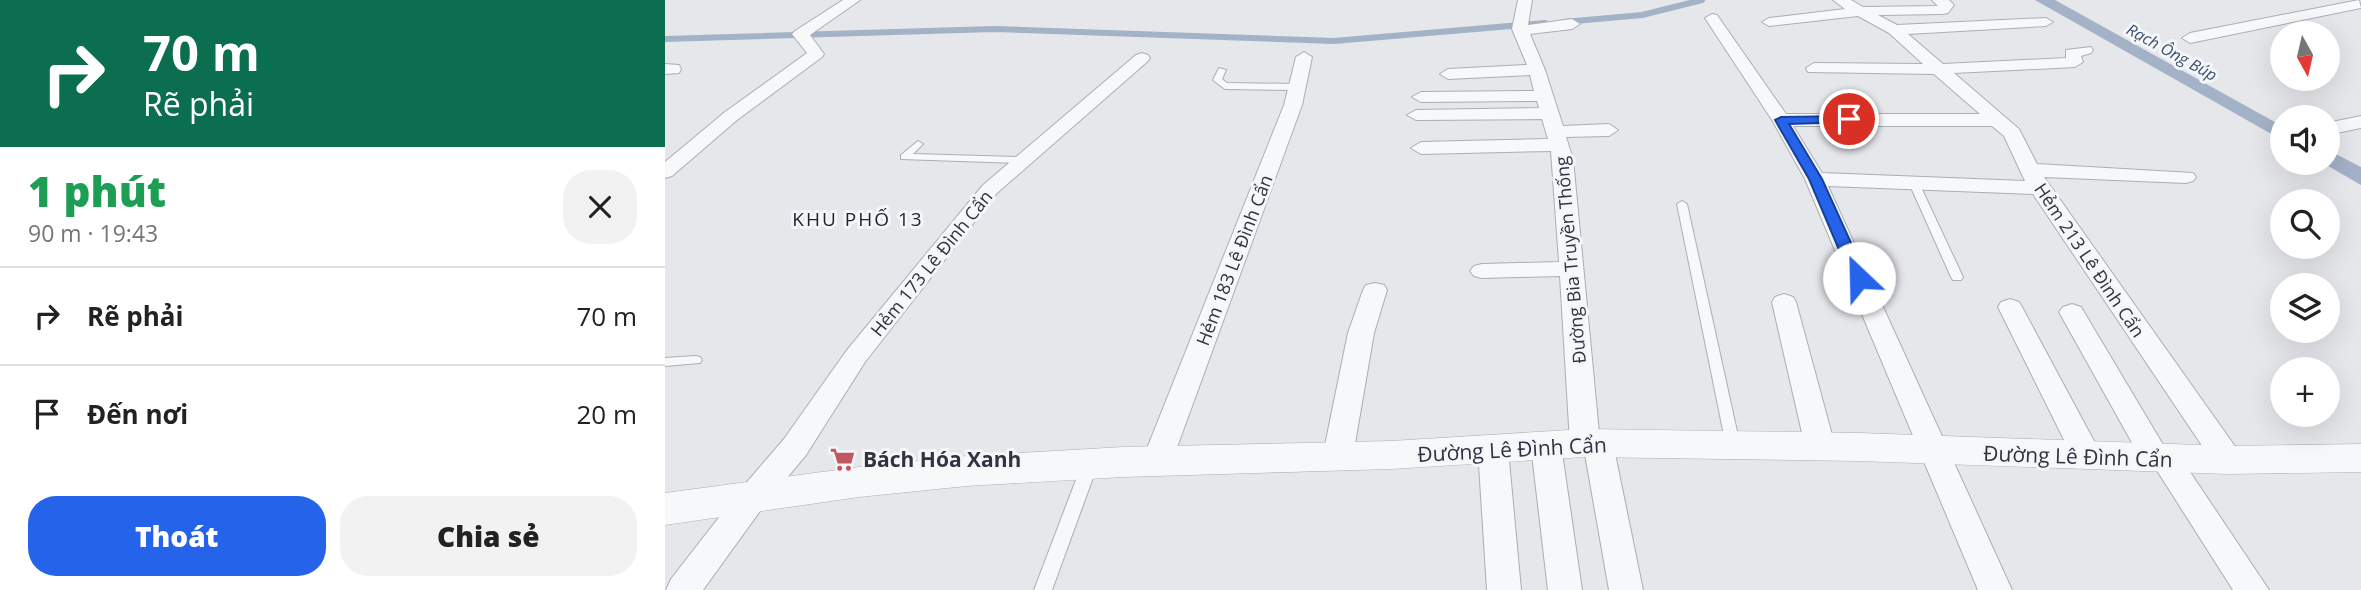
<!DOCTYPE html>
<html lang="vi">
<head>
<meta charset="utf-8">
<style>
	:root { --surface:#fff; --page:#f2f2f2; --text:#222; --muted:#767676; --line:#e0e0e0; --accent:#2563eb }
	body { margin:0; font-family:"Open Sans",sans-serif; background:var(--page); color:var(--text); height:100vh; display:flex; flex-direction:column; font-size:26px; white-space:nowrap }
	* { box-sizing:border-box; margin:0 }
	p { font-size:23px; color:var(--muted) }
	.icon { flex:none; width:38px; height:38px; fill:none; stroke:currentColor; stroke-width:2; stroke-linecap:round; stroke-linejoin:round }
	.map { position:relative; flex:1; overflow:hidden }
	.drawer { display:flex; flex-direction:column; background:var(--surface); width:665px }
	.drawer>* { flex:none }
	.guide { background:#0b6e4f; color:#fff; overflow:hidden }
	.needle { width:46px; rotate:172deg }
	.buttons { position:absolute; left:1605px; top:21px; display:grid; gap:14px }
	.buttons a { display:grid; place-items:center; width:70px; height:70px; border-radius:50%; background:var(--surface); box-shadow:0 7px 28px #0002; font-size:35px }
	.pin { position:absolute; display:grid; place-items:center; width:60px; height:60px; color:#fff; margin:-30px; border:4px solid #fff; border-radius:50%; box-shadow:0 2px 7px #0007 }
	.me { position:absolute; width:77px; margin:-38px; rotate:336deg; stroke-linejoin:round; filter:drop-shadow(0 0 5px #0008) }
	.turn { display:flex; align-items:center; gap:24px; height:147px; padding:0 28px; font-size:32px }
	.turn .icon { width:91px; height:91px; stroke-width:2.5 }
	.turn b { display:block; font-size:49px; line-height:60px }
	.round { display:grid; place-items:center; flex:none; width:74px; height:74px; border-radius:28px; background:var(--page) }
	.head { display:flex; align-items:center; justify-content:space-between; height:119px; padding:0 28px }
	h1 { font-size:42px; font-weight:800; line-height:52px; color:#1e9e55 }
	.primary-button { display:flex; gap:14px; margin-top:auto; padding:14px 28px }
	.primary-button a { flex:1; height:80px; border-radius:28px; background:var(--accent); color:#fff; font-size:28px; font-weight:800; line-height:80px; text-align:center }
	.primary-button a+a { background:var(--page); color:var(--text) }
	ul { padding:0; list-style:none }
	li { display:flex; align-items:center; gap:21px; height:98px; padding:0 28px; border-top:2px solid var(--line) }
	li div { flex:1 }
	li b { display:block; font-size:26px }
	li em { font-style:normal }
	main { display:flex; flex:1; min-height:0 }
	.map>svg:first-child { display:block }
	.water { fill:#a4b2c7 }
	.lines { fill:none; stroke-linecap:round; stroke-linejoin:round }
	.stream { stroke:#a4b2c7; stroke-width:6 }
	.service-casing { stroke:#aaaeb5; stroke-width:2 }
	.minor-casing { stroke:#aaaeb5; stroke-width:2 }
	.tertiary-casing { stroke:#aaaeb5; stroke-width:1 }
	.service { fill:#f7f8fa; fill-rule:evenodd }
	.minor { fill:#f7f8fa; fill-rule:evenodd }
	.tertiary { fill:#f7f8fa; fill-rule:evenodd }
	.route { fill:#2563eb; stroke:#184099; stroke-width:2 }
	.labels { text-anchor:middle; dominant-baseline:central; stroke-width:6; stroke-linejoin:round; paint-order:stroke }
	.far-water-label { font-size:16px; font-style:italic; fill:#3c5072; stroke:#f4f6f8 }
	.street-label { font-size:18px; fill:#2e3442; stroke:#f4f6f8 }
	.neighbourhood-label { font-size:19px; letter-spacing:2px; fill:#202533; stroke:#f4f6f8 }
	.near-street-label { font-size:21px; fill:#2e3442; stroke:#f4f6f8 }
	.near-poi-label { font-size:21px; font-weight:bold; fill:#2e3442; stroke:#f4f6f8; text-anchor:start }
</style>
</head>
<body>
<main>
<section class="drawer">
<div class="guide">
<div class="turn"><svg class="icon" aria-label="right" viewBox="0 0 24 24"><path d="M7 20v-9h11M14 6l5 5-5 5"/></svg><div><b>70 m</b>Rẽ phải</div></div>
</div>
<div class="head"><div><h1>1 phút</h1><p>90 m · 19:43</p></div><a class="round"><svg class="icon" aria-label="close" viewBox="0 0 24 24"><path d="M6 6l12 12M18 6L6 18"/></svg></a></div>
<ul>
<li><svg class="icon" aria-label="right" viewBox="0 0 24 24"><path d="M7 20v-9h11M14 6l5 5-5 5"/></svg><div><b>Rẽ phải</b></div><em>70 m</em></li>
<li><svg class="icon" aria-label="arrive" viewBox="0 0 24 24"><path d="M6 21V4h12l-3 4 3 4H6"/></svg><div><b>Đến nơi</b></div><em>20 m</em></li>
</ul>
<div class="primary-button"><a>Thoát</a><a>Chia sẻ</a></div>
</section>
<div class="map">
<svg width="1696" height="590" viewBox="0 0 1696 590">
	<rect width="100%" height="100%" fill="#e5e7eb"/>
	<g class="water">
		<path d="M 1370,0 L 1390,0 L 1617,126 L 1617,140 Z"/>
		<path d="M 1663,150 L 1696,167 L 1696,185 L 1658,163 L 1662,163 Z"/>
	</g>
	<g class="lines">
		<g class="stream">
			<path d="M 899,22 L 977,15 L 1037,0"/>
			<path d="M 0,39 L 329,29 L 669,41 L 880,23"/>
		</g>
		<defs>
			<g id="service">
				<path d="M 554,68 L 561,70 L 557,79 L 562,83 L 632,84 L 636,87 L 632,90 L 560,89 L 548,80 Z"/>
				<path d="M 253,141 L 258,144 L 248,154 L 356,157 L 361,160 L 356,163 L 236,159 L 236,155 Z"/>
				<path d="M 1249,180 L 1254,183 L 1298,277 L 1296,280 L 1288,280 L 1286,277 L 1244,183 Z"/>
				<path d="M 1017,201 L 1022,204 L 1075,445 L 1073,449 L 1068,450 L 1063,449 L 1061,445 L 1012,204 Z"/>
				<path d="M 30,356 L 35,357 L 37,360 L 35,363 L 0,366 L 0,358 Z"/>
				<path d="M 425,458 L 430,460 L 433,464 L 387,590 L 369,590 L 417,464 L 420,460 Z"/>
			</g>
			<g id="minor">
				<path d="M 178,0 L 195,0 L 145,35 L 159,54 L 157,57 L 72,120 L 7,176 L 0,178 L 0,162 L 60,112 L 142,53 L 127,34 L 130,31 Z"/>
				<path d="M 853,0 L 867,0 L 863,25 L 907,19 L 915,24 L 907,29 L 865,34 L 880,70 L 898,126 L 944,124 L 953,130 L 944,136 L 901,137 L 908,159 L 934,433 L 944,436 L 948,444 L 978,590 L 944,590 L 920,454 L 910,451 L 905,443 L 895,276 L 817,278 L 809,276 L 805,271 L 809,266 L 817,264 L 894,262 L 886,151 L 756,154 L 746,148 L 756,142 L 883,139 L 877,119 L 751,120 L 742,115 L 751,110 L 874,108 L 872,101 L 756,102 L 747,97 L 756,92 L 869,91 L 865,75 L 783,79 L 775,74 L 783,69 L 862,65 L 847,29 Z"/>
				<path d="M 1168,0 L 1186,0 L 1198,7 L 1273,6 L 1267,0 L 1284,0 L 1289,5 L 1283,13 L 1278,14 L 1213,15 L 1232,25 L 1381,18 L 1388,22 L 1381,26 L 1243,34 L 1278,64 L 1401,58 L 1401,50 L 1426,47 L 1428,50 L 1426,53 L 1416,56 L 1418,62 L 1410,67 L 1289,73 L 1354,129 L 1372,164 L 1528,173 L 1531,177 L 1528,181 L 1521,183 L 1379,177 L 1574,452 L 1578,460 L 1574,468 L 1563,471 L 1552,468 L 1368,194 L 1163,186 L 1347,590 L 1313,590 L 1140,179 L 1107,120 L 1040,18 L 1047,14 L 1052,15 L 1121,114 L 1315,114 L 1269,74 L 1143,72 L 1141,68 L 1149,63 L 1258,64 L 1224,33 L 1193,16 L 1104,26 L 1097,22 L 1104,18 L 1180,9 ZM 1128,126 L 1327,126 L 1339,136 L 1360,181 L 1157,173 Z"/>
				<path d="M 1694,0 L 1696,8 L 1525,43 L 1517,38 L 1525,33 Z"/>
				<path d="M 639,52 L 647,57 L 637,105 L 507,461 L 503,469 L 492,472 L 481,469 L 477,461 L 619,105 L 631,57 Z"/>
				<path d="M 477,53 L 483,55 L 485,58 L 483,61 L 332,193 L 200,362 L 141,455 L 98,507 L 38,590 L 1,590 L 6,579 L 76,489 L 119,439 L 182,350 L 318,185 L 471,55 Z"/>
				<path d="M 0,64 L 14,65 L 16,69 L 14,73 L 0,74 Z"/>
				<path d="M 1696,116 L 1696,128 L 1662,135 L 1662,123 Z"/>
				<path d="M 710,283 L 719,285 L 722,290 L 709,333 L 688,455 L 684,463 L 673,466 L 662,463 L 658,455 L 683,333 L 698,290 L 701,285 Z"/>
				<path d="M 1119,294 L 1128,297 L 1131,302 L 1170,446 L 1166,454 L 1155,457 L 1144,454 L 1140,446 L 1107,302 L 1110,297 Z"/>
				<path d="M 1345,299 L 1354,302 L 1357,307 L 1437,456 L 1433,464 L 1422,467 L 1411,464 L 1407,456 L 1333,307 L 1336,302 Z"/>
				<path d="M 1407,304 L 1416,307 L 1500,448 L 1511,451 L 1604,590 L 1568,590 L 1491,469 L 1480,466 L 1394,312 L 1398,307 Z"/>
				<path d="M 881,435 L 892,438 L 896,446 L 917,590 L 883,590 L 866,446 L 870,438 Z"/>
				<path d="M 828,438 L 839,441 L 843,449 L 856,590 L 822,590 L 813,449 L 817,441 Z"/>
			</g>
			<path id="tertiary" d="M 920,429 L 1194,433 L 1563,446 L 1696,444 L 1696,472 L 1563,474 L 1194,461 L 920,457 L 726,469 L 458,477 L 302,486 L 194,497 L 0,525 L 0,493 L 194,467 L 302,456 L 458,447 L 726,441 Z"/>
		</defs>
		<use href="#service" class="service-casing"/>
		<use href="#minor" class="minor-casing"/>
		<use href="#tertiary" class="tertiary-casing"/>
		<use href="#service" class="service"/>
		<use href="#minor" class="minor"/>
		<use href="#tertiary" class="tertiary"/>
	</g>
	<path class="route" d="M 1184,116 L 1189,119 L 1188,122 L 1124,124 L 1157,179 L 1202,278 L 1194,283 L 1186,278 L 1144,179 L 1110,120 L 1116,117 Z"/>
	<defs>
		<symbol id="supermarket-bare" viewBox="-9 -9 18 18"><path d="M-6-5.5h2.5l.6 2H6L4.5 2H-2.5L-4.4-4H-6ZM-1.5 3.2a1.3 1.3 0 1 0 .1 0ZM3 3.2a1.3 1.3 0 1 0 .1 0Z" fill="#c2585f" stroke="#f4f6f8" stroke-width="2.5" paint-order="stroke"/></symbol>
	</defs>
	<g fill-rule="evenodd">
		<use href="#supermarket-bare" x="160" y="442" width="35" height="35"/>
	</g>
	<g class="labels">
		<g class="far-water-label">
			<text transform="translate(1507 52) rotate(29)">Rạch Ông Búp</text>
		</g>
		<g class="street-label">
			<text transform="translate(569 260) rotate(-69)">Hẻm 183 Lê Đình Cẩn</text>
			<text transform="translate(905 260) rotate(-95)">Đường Bia Truyền Thống</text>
			<text transform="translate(1425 260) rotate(56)">Hẻm 213 Lê Đình Cẩn</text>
			<text transform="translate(266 263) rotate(-51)">Hẻm 173 Lê Đình Cẩn</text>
		</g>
		<g class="neighbourhood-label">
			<text x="193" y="219">KHU PHỐ 13</text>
		</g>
		<g class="near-street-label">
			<text transform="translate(847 449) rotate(-3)">Đường Lê Đình Cẩn</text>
			<text transform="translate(1413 456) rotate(2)">Đường Lê Đình Cẩn</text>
		</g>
		<g class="near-poi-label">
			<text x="198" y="459">Bách Hóa Xanh</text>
		</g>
	</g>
</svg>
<div class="buttons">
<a><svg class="needle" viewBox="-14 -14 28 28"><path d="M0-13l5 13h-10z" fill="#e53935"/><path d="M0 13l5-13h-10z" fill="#767676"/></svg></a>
<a><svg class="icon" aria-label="sound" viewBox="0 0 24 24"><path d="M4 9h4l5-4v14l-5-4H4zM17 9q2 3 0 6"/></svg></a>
<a><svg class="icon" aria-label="search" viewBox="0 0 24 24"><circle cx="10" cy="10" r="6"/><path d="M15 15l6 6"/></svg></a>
<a><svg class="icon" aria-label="layers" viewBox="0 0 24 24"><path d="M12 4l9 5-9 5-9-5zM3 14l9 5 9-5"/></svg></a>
<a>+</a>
</div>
<div class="pin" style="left:1184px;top:119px;background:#d93025"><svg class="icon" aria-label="arrive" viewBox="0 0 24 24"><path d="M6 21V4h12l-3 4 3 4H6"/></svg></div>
<svg class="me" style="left:1194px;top:278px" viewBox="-20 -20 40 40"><circle r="19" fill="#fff"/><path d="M0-13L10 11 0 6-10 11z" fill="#2563eb"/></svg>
</div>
</main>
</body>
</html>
